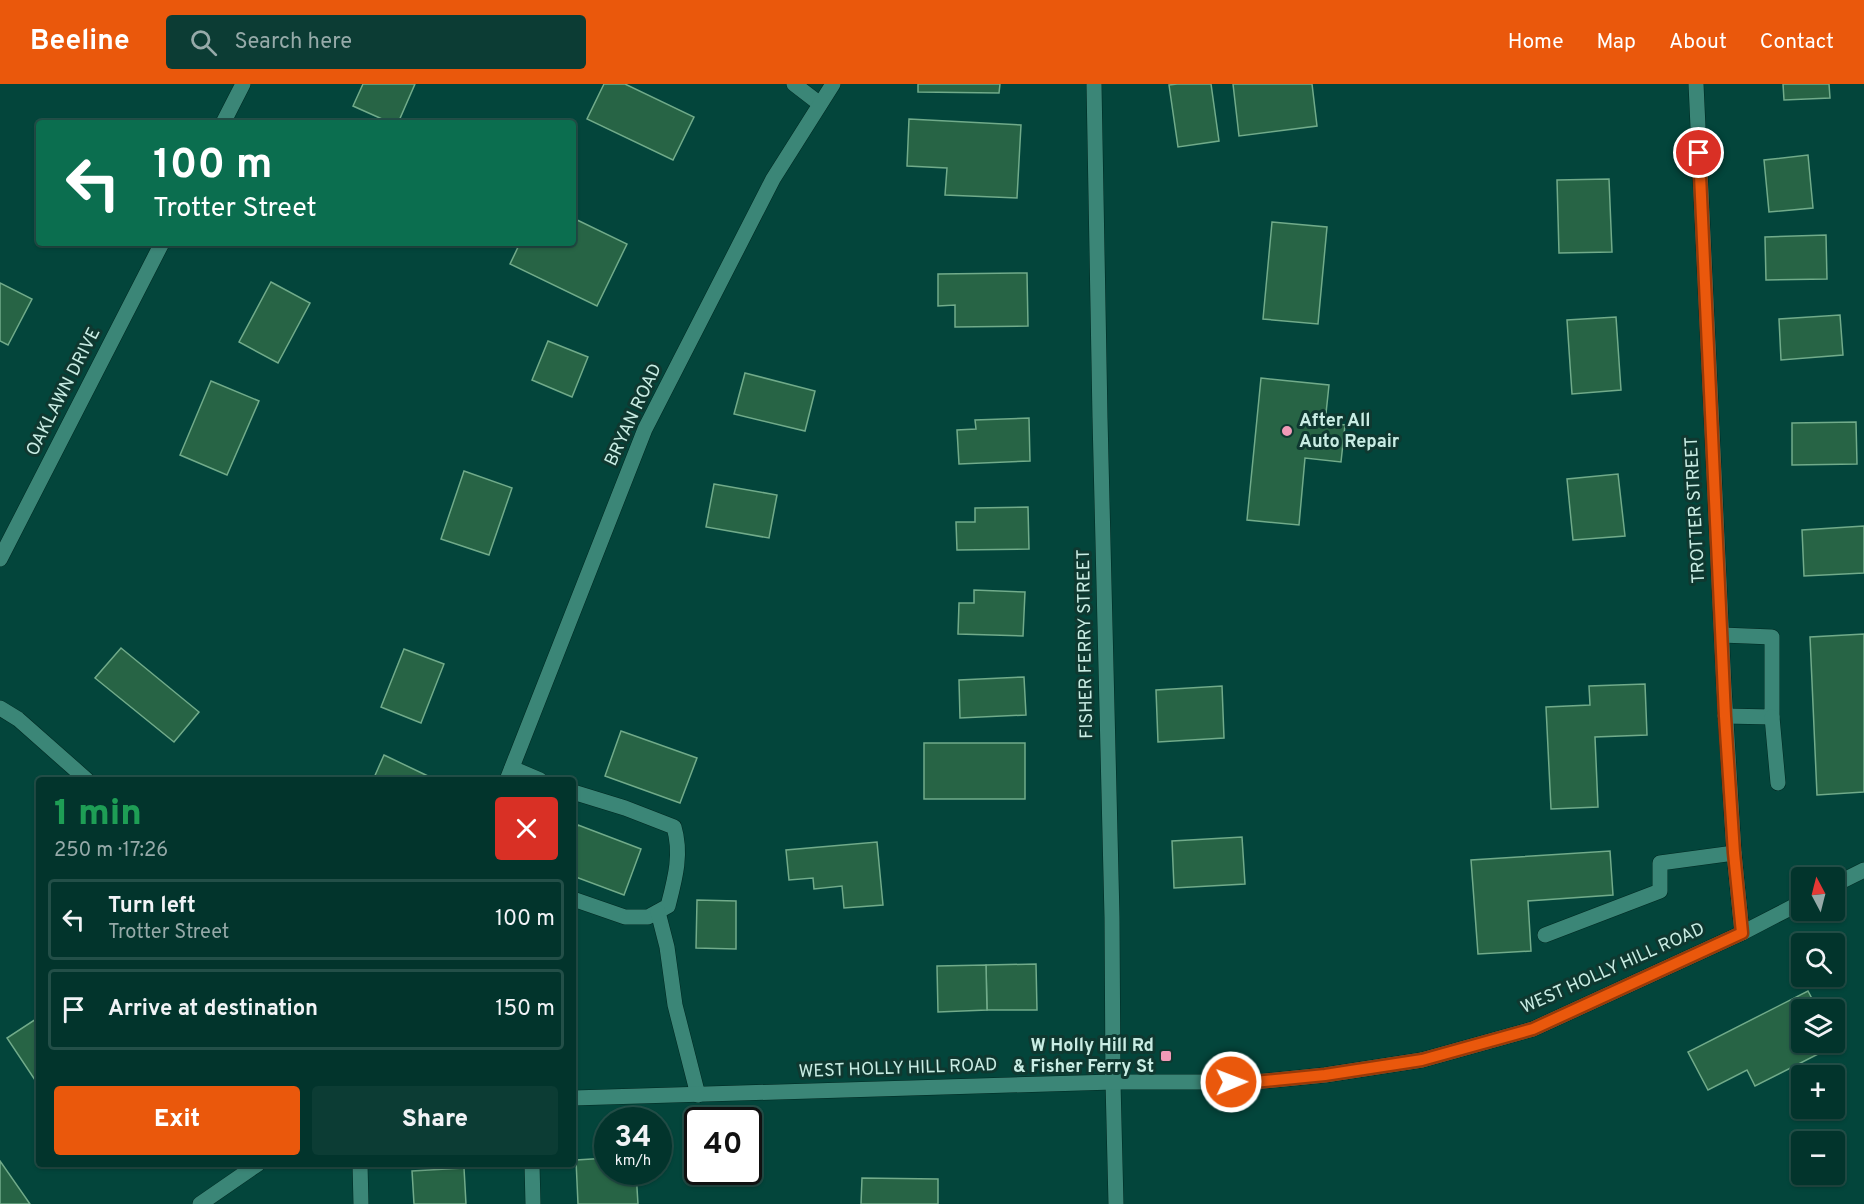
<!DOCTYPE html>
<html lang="en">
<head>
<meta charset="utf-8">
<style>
	:root { --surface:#02342c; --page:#0c3c34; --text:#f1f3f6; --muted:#96aaa9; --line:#234f48; --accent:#ea580c }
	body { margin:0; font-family:Overpass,sans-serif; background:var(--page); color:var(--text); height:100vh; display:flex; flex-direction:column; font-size:22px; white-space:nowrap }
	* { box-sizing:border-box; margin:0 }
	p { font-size:20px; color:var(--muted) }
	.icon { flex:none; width:33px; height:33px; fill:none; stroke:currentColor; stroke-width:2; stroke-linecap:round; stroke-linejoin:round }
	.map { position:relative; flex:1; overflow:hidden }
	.drawer { position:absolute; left:36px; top:693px; width:540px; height:390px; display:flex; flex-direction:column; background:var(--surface); border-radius:6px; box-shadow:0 2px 4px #0004,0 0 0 2px var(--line) }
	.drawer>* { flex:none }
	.banner { position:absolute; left:36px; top:36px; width:540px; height:126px; border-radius:6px; box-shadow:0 2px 4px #0004,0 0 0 2px var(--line); background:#0b6e4f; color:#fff; overflow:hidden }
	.needle { width:39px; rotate:353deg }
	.buttons { position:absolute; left:1791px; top:783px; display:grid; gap:12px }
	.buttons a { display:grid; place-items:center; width:54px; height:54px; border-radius:6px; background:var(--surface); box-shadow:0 2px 4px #0004,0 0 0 2px var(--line); font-size:30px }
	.speed { position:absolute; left:594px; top:1023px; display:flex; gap:12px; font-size:30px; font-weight:700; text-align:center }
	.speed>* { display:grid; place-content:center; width:78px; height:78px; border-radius:50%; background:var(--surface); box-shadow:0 2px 4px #0004,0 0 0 2px var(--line); line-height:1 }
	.speed small { font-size:15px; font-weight:400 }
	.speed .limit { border:3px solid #111; border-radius:9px; background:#fff; color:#111 }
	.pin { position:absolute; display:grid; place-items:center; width:51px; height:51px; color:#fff; margin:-26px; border:3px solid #fff; border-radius:50%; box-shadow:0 2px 6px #0007 }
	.me { position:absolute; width:66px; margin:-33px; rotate:89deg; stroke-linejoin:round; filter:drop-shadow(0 0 4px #0008) }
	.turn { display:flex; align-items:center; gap:21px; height:126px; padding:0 18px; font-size:27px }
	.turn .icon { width:78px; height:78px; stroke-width:2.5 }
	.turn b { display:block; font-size:42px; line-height:51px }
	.round { display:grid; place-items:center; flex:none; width:63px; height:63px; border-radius:6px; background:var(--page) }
	.summary { display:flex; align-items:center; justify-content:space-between; height:102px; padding:0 18px }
	h1 { font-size:36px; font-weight:800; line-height:45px; color:#1e9e55 }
	.action { display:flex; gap:12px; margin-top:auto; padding:12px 18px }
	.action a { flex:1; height:69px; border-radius:6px; background:var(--accent); color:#fff; font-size:24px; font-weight:800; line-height:69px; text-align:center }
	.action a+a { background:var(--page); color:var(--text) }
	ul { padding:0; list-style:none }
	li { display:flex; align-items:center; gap:18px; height:81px; margin:0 12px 9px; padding:0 6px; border:3px solid var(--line); border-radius:6px }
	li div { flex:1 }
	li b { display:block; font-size:22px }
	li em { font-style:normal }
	header { display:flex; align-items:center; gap:36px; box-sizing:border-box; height:84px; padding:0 30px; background:var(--accent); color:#fff }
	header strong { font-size:28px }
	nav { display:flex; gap:33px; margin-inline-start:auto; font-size:21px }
	.search { width:420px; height:54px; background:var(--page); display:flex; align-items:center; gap:15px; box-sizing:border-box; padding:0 21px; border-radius:6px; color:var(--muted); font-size:22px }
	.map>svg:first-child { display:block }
	.building { fill:#276445; stroke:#71ab8a; stroke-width:1.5 }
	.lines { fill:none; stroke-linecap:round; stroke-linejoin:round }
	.lane-casing { stroke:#002922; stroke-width:16 }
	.street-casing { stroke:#002922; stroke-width:16 }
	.secondary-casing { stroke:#002922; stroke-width:16 }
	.lane { stroke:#3b8677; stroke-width:15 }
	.street { stroke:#3b8677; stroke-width:15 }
	.secondary { stroke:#3b8677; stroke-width:15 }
	.route-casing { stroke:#983908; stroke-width:15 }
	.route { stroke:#ea580c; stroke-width:10 }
	.poi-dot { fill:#f09ab7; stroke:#0f3830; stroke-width:2 }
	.labels { text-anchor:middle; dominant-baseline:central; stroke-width:6; stroke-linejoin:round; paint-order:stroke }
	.street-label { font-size:18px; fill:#c9ede4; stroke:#0f3830 }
	.poi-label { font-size:18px; font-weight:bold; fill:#c9ede4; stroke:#0f3830; text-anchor:start }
</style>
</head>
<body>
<header>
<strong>Beeline</strong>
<div class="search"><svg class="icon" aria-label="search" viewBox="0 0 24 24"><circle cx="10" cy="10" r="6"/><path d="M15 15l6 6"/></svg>Search here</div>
<nav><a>Home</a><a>Map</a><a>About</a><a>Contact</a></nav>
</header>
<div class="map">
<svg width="1864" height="1120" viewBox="0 0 1864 1120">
	<rect width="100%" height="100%" fill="#03453b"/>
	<g class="building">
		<path d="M 363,0 L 415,0 L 398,39 L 391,39 L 353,22 Z"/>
		<path d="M 604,0 L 625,0 L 694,33 L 673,76 L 587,35 Z"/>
		<path d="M 918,0 L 1000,0 L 999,9 L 918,8 Z"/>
		<path d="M 1177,0 L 1211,0 L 1219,57 L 1178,63 L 1169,1 Z"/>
		<path d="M 1233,0 L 1312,0 L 1317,42 L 1239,52 Z"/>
		<path d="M 1783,0 L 1829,0 L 1830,14 L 1784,16 Z"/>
		<path d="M 909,35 L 1021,41 L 1017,114 L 945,111 L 947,84 L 907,82 Z"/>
		<path d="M 1808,71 L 1813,124 L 1769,128 L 1764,76 Z"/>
		<path d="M 1609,95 L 1612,168 L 1559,169 L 1557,96 Z"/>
		<path d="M 573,134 L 627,160 L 597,222 L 510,180 L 520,159 L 573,159 Z"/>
		<path d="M 1272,138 L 1327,143 L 1318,240 L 1263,235 Z"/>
		<path d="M 1826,151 L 1827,195 L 1766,196 L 1765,153 Z"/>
		<path d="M 1027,189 L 1028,242 L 955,243 L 955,221 L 938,222 L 938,190 Z"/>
		<path d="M 271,198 L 310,219 L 278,279 L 239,258 Z"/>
		<path d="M 0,199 L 32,215 L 8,261 L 0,257 Z"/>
		<path d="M 1840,231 L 1843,271 L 1781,276 L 1779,235 Z"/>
		<path d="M 1616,233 L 1621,306 L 1572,310 L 1567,236 Z"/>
		<path d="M 548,257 L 588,273 L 572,313 L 532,296 Z"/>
		<path d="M 745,289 L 815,307 L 805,347 L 734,330 Z"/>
		<path d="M 1261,294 L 1329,301 L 1325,339 L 1345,341 L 1341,378 L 1305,374 L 1299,441 L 1247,436 Z"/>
		<path d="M 211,297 L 259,317 L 227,391 L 180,371 Z"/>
		<path d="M 1029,334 L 1030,377 L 959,380 L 957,346 L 976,345 L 975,336 Z"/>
		<path d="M 1856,338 L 1857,380 L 1792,381 L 1792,339 Z"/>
		<path d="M 464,387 L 512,404 L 489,471 L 441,455 Z"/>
		<path d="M 1618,390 L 1625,452 L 1573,456 L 1567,395 Z"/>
		<path d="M 714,400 L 777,411 L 769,454 L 706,443 Z"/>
		<path d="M 1028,423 L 1029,465 L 957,466 L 956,438 L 975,438 L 975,424 Z"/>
		<path d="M 1864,442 L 1864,489 L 1804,492 L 1802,446 Z"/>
		<path d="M 974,506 L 1025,508 L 1023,552 L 958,550 L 959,519 L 974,519 Z"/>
		<path d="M 1864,550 L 1864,708 L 1817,711 L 1810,553 Z"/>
		<path d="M 121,564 L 199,628 L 174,658 L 95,594 Z"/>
		<path d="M 404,565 L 444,580 L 421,639 L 381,623 Z"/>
		<path d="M 1024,593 L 1026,631 L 960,634 L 959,596 Z"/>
		<path d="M 1645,600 L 1647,651 L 1595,653 L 1598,723 L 1551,725 L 1546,623 L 1590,621 L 1589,602 Z"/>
		<path d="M 1222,602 L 1224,654 L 1158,658 L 1156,606 Z"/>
		<path d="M 621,647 L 697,674 L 680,719 L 605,692 Z"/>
		<rect x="924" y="659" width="101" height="56"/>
		<path d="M 384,671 L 430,693 L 429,696 L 373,696 Z"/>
		<path d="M 578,741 L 641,765 L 624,811 L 573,792 L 573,754 Z"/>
		<path d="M 1242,753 L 1245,800 L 1174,804 L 1172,757 Z"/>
		<path d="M 877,758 L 883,821 L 844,824 L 842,802 L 814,805 L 813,794 L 789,796 L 786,766 Z"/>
		<path d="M 1610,767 L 1613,811 L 1528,817 L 1531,867 L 1478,870 L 1471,776 Z"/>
		<path d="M 697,816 L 736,817 L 736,865 L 696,864 Z"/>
		<path d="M 1036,880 L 1037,926 L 987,926 L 986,881 Z"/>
		<path d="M 986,881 L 987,926 L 938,928 L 937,882 Z"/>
		<path d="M 1808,907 L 1818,926 L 1802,926 L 1802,958 L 1834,958 L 1836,961 L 1755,1002 L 1747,986 L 1708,1006 L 1688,968 Z"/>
		<path d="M 39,933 L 39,1002 L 7,954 Z"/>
		<path d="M 608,1074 L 608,1088 L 636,1088 L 638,1120 L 578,1120 L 576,1076 Z"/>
		<path d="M 0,1077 L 30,1120 L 0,1120 Z"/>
		<path d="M 464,1084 L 466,1120 L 414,1120 L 412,1087 Z"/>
		<path d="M 862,1094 L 938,1095 L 938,1120 L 861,1120 Z"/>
	</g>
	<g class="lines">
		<defs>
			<g id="lane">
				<path d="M 794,0 L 820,20"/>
				<path d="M 1722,551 L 1772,553 L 1772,633 L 1725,632"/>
				<path d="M 1772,633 L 1778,699"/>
				<path d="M 512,684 L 540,696"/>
				<path d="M 573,708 L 625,724 L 674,743 C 682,770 675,795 668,822 L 648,833 L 625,833 L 573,815"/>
				<path d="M 658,828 L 667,863 L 675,921 L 698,1011"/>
				<path d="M 1545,851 L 1660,807 L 1660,779 L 1734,769"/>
				<path d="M 532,1080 L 533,1120"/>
			</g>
			<g id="street">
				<path d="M 1696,0 L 1724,604 L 1734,769 L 1742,849"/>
				<path d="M 223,39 L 243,0"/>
				<path d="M 0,475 L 162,159"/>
				<path d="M 0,624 L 18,635 L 87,696"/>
				<path d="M 507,696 L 645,345 L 773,95 L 833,0"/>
				<path d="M 360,1080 L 361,1120"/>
			</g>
			<g id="secondary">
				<path d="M 1094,0 L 1100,334 L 1112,833 L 1113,998 L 1116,1120"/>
				<path d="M 1834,801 L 1864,786"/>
				<path d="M 573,1014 L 1113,998 L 1254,998 L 1325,991 L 1422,976 L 1533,945 L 1742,849 L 1802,818"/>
				<path d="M 200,1120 L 258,1080"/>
			</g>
		</defs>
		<use href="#lane" class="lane-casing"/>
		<use href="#street" class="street-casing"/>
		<use href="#secondary" class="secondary-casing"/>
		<use href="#lane" class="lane"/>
		<use href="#street" class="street"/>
		<use href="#secondary" class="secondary"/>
	</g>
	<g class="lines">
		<defs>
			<path id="route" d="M 1231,998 L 1254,998 L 1325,991 L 1422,976 L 1533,945 L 1742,849 L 1734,769 L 1725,632 L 1699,69"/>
		</defs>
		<use href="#route" class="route-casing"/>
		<use href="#route" class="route"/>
	</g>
	<g class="poi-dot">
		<circle cx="1287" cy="347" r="6"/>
		<rect x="1160" y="966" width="12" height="12" rx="3"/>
	</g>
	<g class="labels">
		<g class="street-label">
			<text transform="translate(64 308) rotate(-63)">OAKLAWN DRIVE</text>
			<text transform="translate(634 331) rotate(-65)">BRYAN ROAD</text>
			<text transform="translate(1696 426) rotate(-93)">TROTTER STREET</text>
			<text transform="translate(1086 560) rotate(-91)">FISHER FERRY STREET</text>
			<text transform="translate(1613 885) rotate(-24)">WEST HOLLY HILL ROAD</text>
			<text transform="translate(898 985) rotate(-2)">WEST HOLLY HILL ROAD</text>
		</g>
		<g class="poi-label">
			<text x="1299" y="337">After All<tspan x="1299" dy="21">Auto Repair</tspan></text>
			<text x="1154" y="962" text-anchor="end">W Holly Hill Rd<tspan x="1154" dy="21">&amp; Fisher Ferry St</tspan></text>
		</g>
	</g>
</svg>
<div class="buttons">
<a><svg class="needle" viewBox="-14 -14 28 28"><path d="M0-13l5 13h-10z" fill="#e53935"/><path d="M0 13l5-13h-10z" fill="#96aaa9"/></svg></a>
<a><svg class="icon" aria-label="search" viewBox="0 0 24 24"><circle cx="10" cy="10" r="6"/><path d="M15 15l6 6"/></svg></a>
<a><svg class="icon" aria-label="layers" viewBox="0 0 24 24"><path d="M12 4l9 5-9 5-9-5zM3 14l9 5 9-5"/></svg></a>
<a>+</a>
<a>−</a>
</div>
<div class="speed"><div>34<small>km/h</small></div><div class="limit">40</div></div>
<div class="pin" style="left:1699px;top:69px;background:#d93025"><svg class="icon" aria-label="arrive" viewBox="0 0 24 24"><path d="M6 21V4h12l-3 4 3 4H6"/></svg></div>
<svg class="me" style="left:1231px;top:998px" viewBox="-20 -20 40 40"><circle r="17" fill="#ea580c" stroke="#fff" stroke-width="3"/><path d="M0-11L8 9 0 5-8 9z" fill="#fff"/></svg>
<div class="banner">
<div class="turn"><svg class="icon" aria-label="left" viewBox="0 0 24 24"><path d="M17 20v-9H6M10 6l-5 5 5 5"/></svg><div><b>100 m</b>Trotter Street</div></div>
</div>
<section class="drawer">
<div class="summary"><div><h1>1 min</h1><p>250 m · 17:26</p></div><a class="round" style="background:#d93025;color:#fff"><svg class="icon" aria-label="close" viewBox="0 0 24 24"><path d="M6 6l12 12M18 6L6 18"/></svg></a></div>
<ul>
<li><svg class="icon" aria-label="left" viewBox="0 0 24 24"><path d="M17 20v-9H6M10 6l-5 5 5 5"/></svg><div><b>Turn left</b><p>Trotter Street</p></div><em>100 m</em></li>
<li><svg class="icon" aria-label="arrive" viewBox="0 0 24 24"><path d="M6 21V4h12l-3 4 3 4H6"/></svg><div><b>Arrive at destination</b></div><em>150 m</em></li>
</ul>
<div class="action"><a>Exit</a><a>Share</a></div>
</section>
</div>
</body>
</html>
